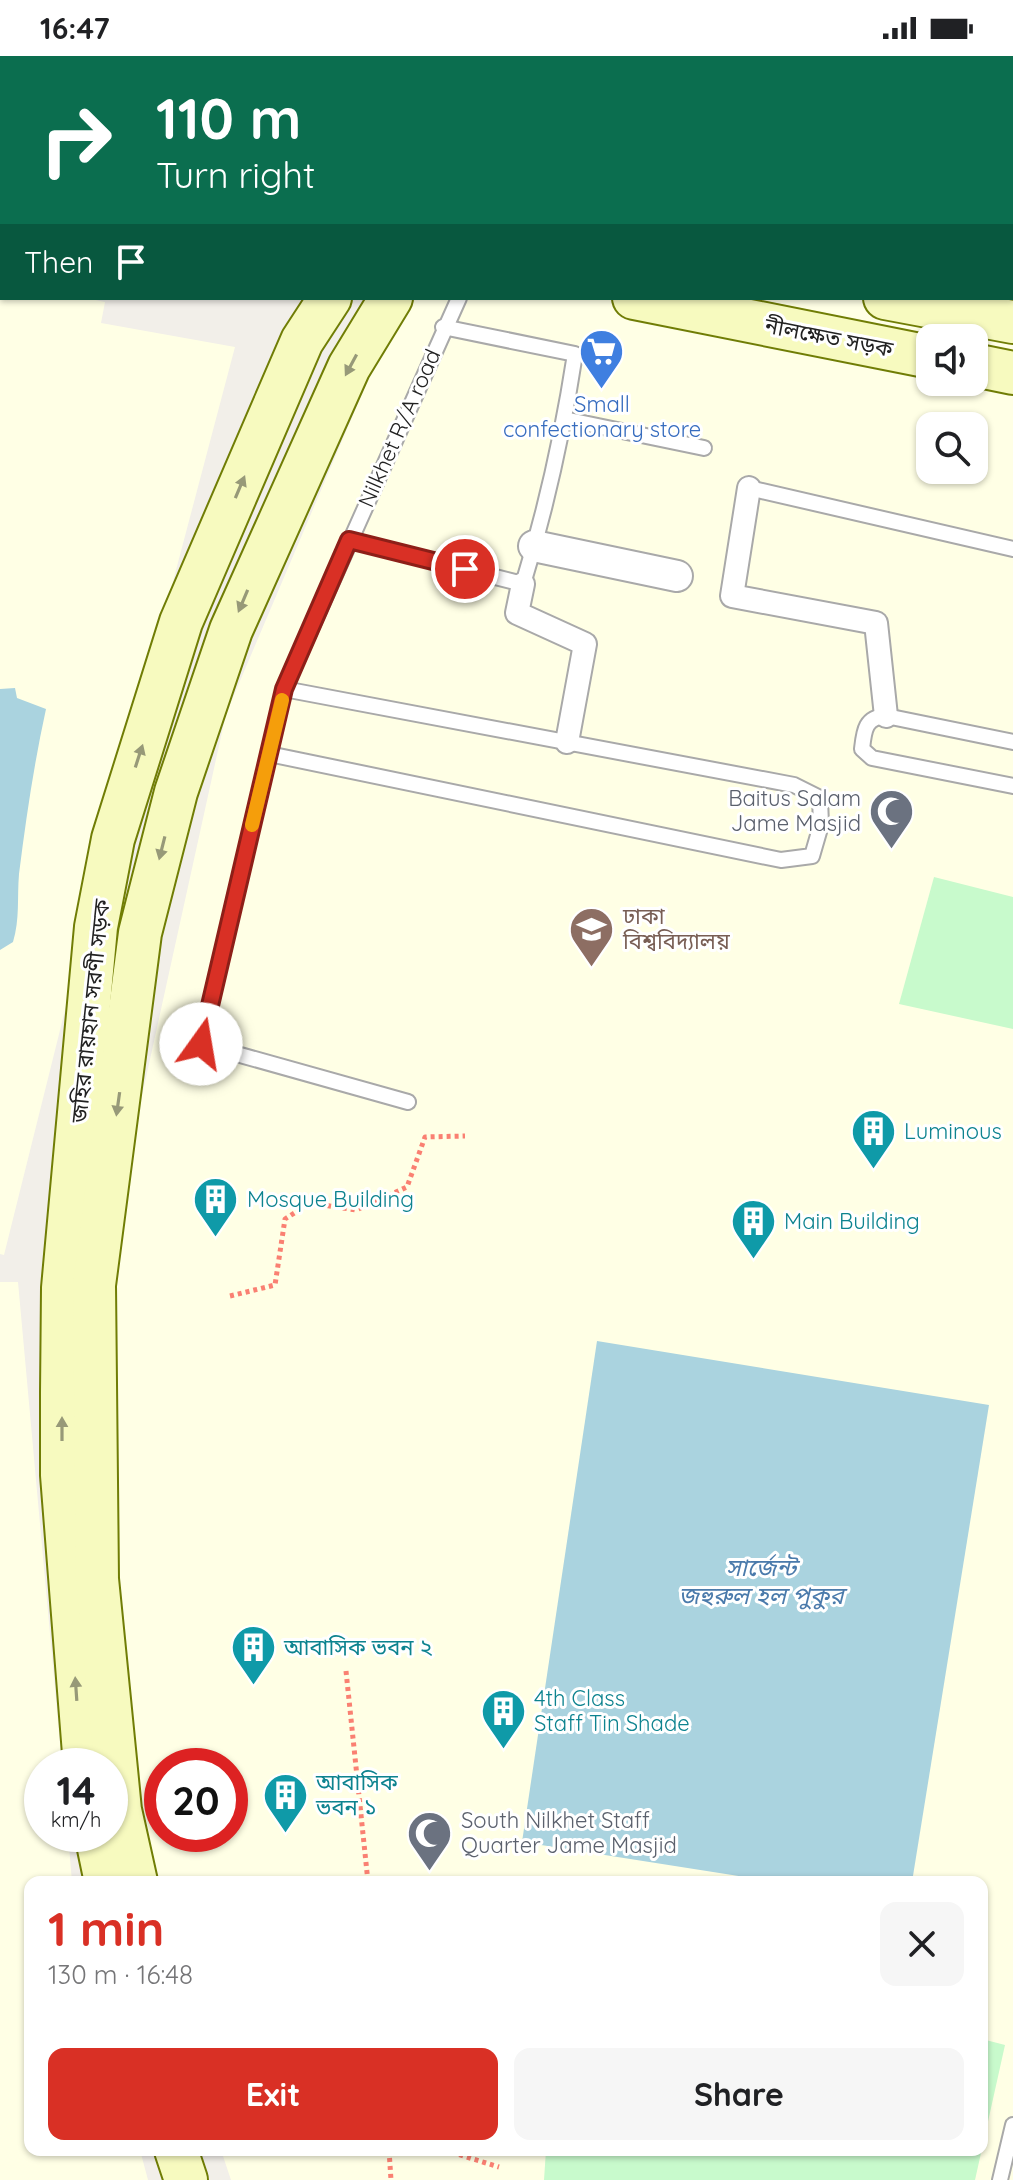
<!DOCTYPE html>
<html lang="en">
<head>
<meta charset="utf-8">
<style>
	:root { --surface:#fff; --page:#f6f6f6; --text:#202124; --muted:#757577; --accent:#d93025 }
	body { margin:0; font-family:Quicksand,"Noto Sans Bengali",sans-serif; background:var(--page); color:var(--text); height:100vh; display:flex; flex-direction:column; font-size:30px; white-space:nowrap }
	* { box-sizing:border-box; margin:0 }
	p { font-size:26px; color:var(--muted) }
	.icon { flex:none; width:44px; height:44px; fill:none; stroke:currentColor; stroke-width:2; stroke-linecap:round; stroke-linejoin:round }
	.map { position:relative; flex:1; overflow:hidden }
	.panel { position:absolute; left:24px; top:1820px; width:964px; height:280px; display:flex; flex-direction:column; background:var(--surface); border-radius:16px; box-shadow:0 2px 6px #0004 }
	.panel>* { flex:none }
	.guide { position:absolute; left:0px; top:0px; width:1014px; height:244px; box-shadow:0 2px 6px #0004; background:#0b6e4f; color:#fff; overflow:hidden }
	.controls { position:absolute; left:916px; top:268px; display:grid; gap:16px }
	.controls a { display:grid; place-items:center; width:72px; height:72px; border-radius:16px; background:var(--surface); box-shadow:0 2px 6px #0004; font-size:40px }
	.speed { position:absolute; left:24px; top:1692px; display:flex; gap:16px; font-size:40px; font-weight:700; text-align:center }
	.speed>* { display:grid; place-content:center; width:104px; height:104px; border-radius:50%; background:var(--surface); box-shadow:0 2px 6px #0004; line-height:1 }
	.speed small { font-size:20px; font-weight:400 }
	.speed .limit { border:12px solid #d22; background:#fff; color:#111 }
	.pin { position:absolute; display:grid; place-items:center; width:68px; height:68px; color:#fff; margin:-34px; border:4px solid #fff; border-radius:50%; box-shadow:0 2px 8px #0007 }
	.me { position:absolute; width:88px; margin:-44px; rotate:13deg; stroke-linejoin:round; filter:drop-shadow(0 0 6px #0008) }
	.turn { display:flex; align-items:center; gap:28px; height:168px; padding:0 24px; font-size:36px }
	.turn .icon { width:104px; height:104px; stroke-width:2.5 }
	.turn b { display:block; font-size:56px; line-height:68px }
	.then { display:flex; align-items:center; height:76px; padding:0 24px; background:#0003; gap:16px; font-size:30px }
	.round { display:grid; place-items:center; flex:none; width:84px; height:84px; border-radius:16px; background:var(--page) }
	.overview { display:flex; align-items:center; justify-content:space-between; height:136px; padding:0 24px }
	h1 { font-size:48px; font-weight:700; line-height:60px; color:var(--accent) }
	.button { display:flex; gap:16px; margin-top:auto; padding:16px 24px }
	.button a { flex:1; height:92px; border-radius:16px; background:var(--accent); color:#fff; font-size:32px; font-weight:700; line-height:92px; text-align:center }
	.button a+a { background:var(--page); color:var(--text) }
	.status { display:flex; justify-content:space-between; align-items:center; height:56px; padding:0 40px; background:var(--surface); direction:ltr }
	.status svg { height:22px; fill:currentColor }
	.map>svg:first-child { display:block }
	.commercial { fill:#f2dad9 }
	.education { fill:#ffffe5; fill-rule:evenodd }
	.park { fill:#c8facc }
	.water { fill:#aad3df }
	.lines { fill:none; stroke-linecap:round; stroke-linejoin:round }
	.service-casing { stroke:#a9a9a9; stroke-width:18 }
	.pedestrian-casing { stroke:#a9a9a9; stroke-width:26 }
	.minor-casing { stroke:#a9a9a9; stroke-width:34 }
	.secondary-casing { stroke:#707d05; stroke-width:46 }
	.path { stroke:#fa8072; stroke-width:5; stroke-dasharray:4 4; stroke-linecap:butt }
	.service { stroke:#fff; stroke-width:14 }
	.pedestrian { stroke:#fff; stroke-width:22 }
	.minor { stroke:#fff; stroke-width:30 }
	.secondary { stroke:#f7fabf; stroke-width:42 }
	.oneway { fill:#979978 }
	.route-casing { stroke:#8d1f18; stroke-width:20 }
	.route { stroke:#d93025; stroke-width:14 }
	.slow { stroke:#f59e0b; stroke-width:14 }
	.labels { text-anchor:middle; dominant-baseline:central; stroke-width:6; stroke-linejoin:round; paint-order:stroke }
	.street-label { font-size:22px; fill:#222; stroke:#fff }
	.shop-label { font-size:22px; fill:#366cbe; stroke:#fff }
	.worship-label { font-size:22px; fill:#5b616d; stroke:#fff; text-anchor:end }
	.education-label { font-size:22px; fill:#785e54; stroke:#fff; text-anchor:start }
	.culture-label { font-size:22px; fill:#0d838f; stroke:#fff; text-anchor:start }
	.water-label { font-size:24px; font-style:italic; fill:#4a7aab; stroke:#fff }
</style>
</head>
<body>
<div class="status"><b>16:47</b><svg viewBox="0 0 49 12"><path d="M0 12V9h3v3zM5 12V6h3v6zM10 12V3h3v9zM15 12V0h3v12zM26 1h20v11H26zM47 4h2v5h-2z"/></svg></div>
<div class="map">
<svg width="1013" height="2124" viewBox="0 0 1013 2124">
	<rect width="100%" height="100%" fill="#f2efe9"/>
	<path class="commercial" d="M 0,0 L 372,0 L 374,2 L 2,2 L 2,18 Z"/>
	<g class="education">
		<path d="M 570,0 L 1013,0 L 1013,2124 L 231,2124 L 221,2094 L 982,2094 L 982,1826 L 137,1826 L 101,1583 L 114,1167 L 226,658 L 381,293 L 409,242 L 1012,242 L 1012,2 ZM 930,282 L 974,282 L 974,326 L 930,326 ZM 930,370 L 974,370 L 974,414 L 930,414 ZM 162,1710 L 230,1710 L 230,1778 L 162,1778 Z"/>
		<path d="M 0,225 L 2,242 L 86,242 L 105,246 L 101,267 L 235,291 L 153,601 L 4,1199 L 0,1198 Z"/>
		<path d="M 0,1226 L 18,1226 L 62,1710 L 42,1710 L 42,1778 L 68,1778 L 72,1826 L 30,1826 L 30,2094 L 140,2094 L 148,2124 L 0,2124 Z"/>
	</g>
	<g class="park">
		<path d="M 934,821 L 1013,841 L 1013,973 L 899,948 Z"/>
		<path d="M 982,1983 L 1005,1989 L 975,2124 L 544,2124 L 546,2094 L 982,2094 Z"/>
	</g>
	<g class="water">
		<path d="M 15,632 L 17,642 L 46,653 C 34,708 26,762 19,818 C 17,842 20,863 13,886 L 0,894 L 0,633 Z"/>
		<path d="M 597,1285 L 989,1349 L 912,1826 L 776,1826 L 522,1786 Z"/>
	</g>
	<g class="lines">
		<defs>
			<g id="service">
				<path d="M 564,363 L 704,392"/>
				<path d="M 749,432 L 1013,493"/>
				<path d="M 349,484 L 523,528 C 546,453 563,376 575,298 L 443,271"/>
				<path d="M 1013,686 L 886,660 C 865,661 864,675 862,693 L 872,702 L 1013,730"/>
				<path d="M 269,698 L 781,804 L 812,800 L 821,769 L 820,742 L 794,729 L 284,633"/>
				<path d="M 408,1046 L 201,988 L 284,633 L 459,242"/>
				<path d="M 1000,2124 L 1013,2069"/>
			</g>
			<g id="pedestrian">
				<path d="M 749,432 L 732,540 L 876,567 L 886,660"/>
				<path d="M 523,528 L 517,557 L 585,588 L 567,686"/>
			</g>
			<path id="minor" d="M 534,490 L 677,520"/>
			<g id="secondary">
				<path d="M 482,2 L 483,0"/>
				<path d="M 537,2 L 539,0"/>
				<path d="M 0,51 L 2,52"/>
				<path d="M 0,99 L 2,100"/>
				<path d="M 634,242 L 930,301"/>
				<path d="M 885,242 L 1013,266"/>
				<path d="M 974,309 L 1013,317"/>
				<path d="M 85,1710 L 62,1419 L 62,1336 L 63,1232 L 96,871 L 113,783 L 181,566 L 302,285 L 330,242"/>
				<path d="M 96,1778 L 106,1826"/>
				<path d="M 136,1826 L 120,1754 L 97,1523 L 94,1229 L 140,877 L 176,736 L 231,574 L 349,311 L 391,242"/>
				<path d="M 176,2094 L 186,2124"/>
			</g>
		</defs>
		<use href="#service" class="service-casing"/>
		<use href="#pedestrian" class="pedestrian-casing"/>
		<use href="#minor" class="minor-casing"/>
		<use href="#secondary" class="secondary-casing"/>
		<g class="path">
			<path d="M 230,1240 L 275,1229 L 285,1163 L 310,1147 L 356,1154 L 407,1131 L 425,1081 L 465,1080"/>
			<path d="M 346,1615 L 368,1826"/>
			<path d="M 389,2094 L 391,2124"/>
			<path d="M 444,2094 L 499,2111"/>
		</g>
		<use href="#service" class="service"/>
		<use href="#pedestrian" class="pedestrian"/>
		<use href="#minor" class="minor"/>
		<use href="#secondary" class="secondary"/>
	</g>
	<defs><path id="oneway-solid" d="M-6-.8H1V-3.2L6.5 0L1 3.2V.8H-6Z" transform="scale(2)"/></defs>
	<g class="oneway">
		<use href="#oneway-solid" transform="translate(351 309) rotate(118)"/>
		<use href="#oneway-solid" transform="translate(240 431) rotate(-67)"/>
		<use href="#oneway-solid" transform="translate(243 545) rotate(113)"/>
		<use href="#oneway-solid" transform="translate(139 700) rotate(-72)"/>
		<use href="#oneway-solid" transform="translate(162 792) rotate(104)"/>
		<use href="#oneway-solid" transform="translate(118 1048) rotate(98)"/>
		<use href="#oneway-solid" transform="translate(62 1373) rotate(-90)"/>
		<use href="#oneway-solid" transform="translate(76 1633) rotate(-94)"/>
	</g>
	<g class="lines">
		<defs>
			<path id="route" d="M 201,988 L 284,633 L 349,484 L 465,513"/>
		</defs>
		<use href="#route" class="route-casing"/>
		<use href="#route" class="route"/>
		<path class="slow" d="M 252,769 L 282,644"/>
	</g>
	<defs>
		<symbol id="supermarket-pin" viewBox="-11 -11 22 30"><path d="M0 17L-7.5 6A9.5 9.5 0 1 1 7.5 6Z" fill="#3f7fe0" stroke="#fff"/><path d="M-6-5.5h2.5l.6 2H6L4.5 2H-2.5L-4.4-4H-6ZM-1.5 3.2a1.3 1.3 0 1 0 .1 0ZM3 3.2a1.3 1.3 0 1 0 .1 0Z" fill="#fff"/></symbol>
		<symbol id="mosque-pin" viewBox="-11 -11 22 30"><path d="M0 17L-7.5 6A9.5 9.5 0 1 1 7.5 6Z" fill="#6b7280" stroke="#fff"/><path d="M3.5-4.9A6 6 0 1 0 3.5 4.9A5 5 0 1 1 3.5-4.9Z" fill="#fff"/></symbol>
		<symbol id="university-pin" viewBox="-11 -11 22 30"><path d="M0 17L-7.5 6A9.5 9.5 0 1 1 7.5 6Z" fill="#8d6e63" stroke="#fff"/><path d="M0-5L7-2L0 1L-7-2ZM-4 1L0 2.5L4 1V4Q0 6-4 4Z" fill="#fff"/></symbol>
		<symbol id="building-pin" viewBox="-11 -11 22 30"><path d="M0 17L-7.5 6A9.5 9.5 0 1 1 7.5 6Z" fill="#0f9aa8" stroke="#fff"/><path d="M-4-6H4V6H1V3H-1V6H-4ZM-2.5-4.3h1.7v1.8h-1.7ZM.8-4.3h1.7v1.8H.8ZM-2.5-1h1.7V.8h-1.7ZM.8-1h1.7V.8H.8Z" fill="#fff"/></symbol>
	</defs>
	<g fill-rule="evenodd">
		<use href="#supermarket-pin" x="576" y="270" width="51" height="69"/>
		<use href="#mosque-pin" x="866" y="730" width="51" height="69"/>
		<use href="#university-pin" x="566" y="848" width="51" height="69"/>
		<use href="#building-pin" x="848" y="1050" width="51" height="69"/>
		<use href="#building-pin" x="190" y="1118" width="51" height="69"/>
		<use href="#building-pin" x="728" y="1140" width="51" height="69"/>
		<use href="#building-pin" x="228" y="1566" width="51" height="69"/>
		<use href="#building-pin" x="478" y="1630" width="51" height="69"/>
		<use href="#building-pin" x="260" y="1714" width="51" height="69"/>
		<use href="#mosque-pin" x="404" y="1752" width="51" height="69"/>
	</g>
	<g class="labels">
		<g class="street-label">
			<text transform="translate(829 281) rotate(11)">নীলক্ষেত সড়ক</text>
			<text transform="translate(399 372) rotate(-66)">Nilkhet R/A road</text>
			<text transform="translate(90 955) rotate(-84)">জহির রায়হান সরণী সড়ক</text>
		</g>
		<g class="shop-label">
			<text x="602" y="348">Small<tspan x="602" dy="25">confectionary store</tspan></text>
		</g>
		<g class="worship-label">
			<text x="861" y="742">Baitus Salam<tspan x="861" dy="25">Jame Masjid</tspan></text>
			<text x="461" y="1764" text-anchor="start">South Nilkhet Staff<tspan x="461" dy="25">Quarter Jame Masjid</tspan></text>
		</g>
		<g class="education-label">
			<text x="623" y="860">ঢাকা<tspan x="623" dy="25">বিশ্ববিদ্যালয়</tspan></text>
		</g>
		<g class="culture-label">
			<text x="904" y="1075">Luminous</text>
			<text x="247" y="1143">Mosque Building</text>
			<text x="784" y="1165">Main Building</text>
			<text x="284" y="1591">আবাসিক ভবন ২</text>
			<text x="534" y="1642">4th Class<tspan x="534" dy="25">Staff Tin Shade</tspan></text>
			<text x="316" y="1726">আবাসিক<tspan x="316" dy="25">ভবন ১</tspan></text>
		</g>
		<g class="water-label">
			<text x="761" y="1511">সার্জেন্ট<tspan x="761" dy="28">জহুরুল হল পুকুর</tspan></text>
		</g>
	</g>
</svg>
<div class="controls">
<a><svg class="icon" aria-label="sound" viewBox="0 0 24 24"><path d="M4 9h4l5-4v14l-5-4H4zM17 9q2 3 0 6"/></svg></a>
<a><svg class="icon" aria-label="search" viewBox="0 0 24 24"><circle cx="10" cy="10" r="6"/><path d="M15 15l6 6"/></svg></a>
</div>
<div class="speed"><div>14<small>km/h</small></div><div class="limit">20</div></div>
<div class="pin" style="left:465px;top:513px;background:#d93025"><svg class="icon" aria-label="arrive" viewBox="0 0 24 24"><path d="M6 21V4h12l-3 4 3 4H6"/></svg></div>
<svg class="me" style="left:201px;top:988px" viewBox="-20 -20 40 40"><circle r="19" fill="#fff"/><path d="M0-13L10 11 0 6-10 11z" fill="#d93025"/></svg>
<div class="guide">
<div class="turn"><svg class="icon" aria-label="right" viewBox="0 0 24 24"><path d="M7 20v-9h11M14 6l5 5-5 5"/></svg><div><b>110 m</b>Turn right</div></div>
<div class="then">Then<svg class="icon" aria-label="arrive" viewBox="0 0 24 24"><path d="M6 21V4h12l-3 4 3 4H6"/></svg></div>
</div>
<section class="panel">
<div class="overview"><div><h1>1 min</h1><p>130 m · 16:48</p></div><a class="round"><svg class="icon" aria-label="close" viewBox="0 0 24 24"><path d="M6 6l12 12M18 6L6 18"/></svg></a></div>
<div class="button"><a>Exit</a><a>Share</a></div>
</section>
</div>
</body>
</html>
